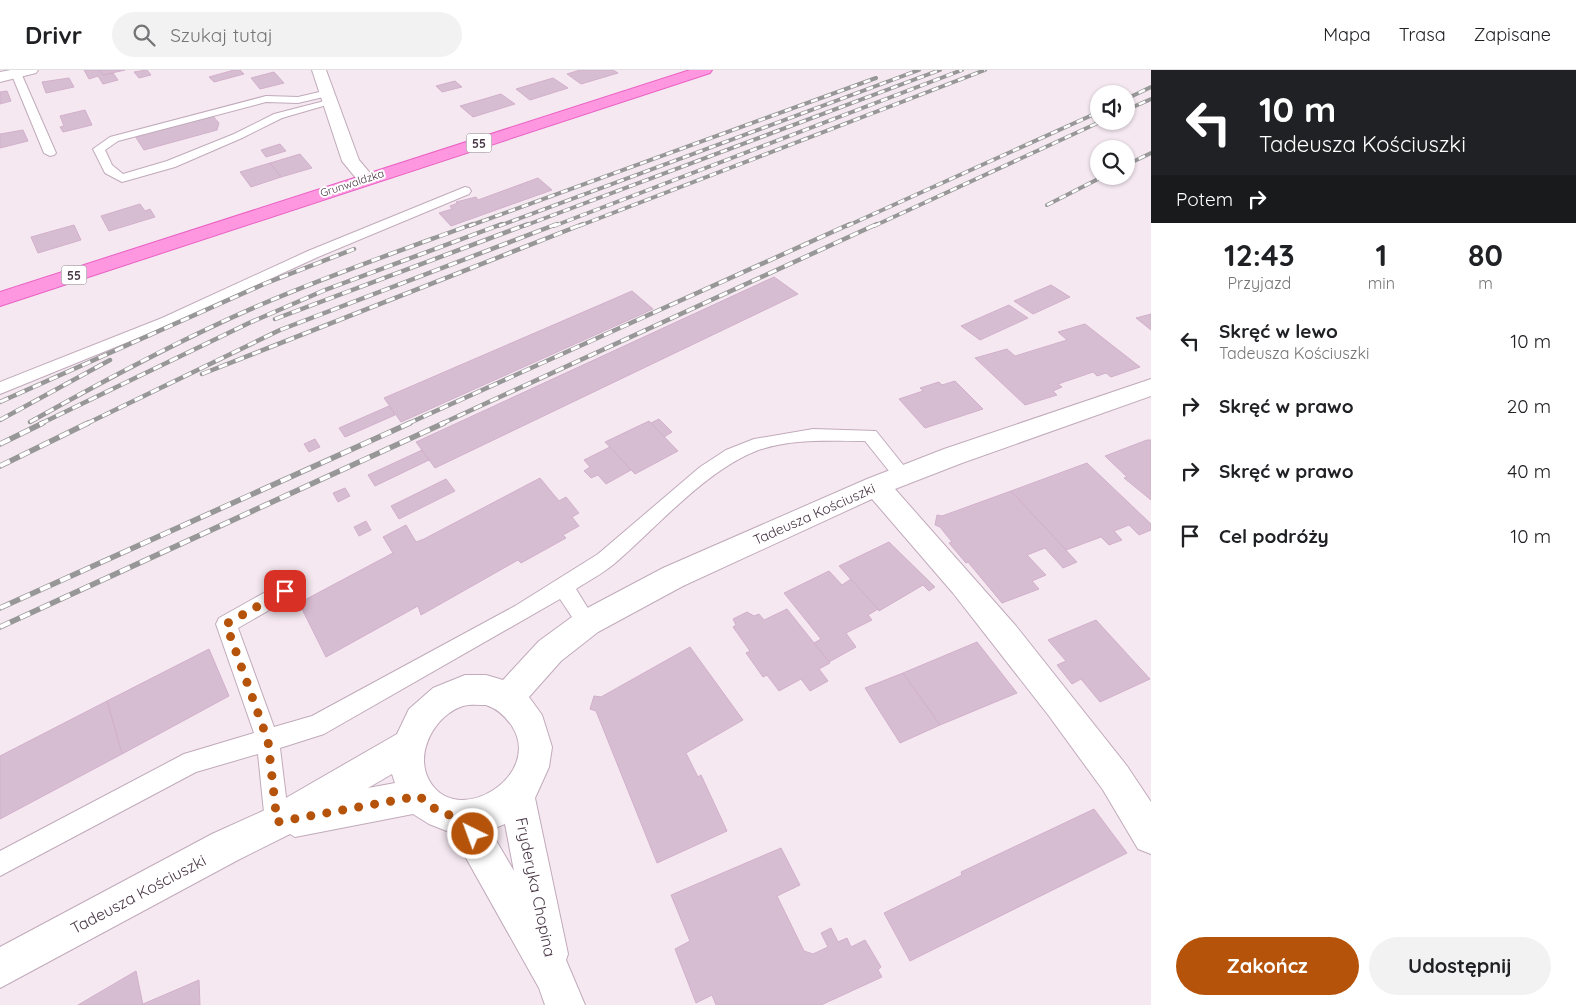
<!DOCTYPE html>
<html lang="pl">
<head>
<meta charset="utf-8">
<style>
	:root { --surface:#fff; --page:#f2f2f2; --text:#202124; --muted:#757577; --line:#e0e0e0; --accent:#b45309 }
	body { margin:0; font-family:Quicksand,sans-serif; background:var(--page); color:var(--text); height:100vh; display:flex; flex-direction:column; font-size:19px; white-space:nowrap }
	* { box-sizing:border-box; margin:0 }
	p { font-size:16px; color:var(--muted) }
	.icon { flex:none; width:28px; height:28px; fill:none; stroke:currentColor; stroke-width:2; stroke-linecap:round; stroke-linejoin:round }
	.map { position:relative; flex:1; overflow:hidden }
	.drawer { display:flex; flex-direction:column; background:var(--surface); width:425px }
	.drawer>* { flex:none }
	.hud { background:#202124; color:#fff; overflow:hidden }
	.controls { position:absolute; left:1090px; top:15px; display:grid; gap:10px }
	.controls a { display:grid; place-items:center; width:45px; height:45px; border-radius:50%; background:var(--surface); box-shadow:0 1px 4px #0004; font-size:25px }
	.pin { position:absolute; display:grid; place-items:center; width:42px; height:42px; color:#fff; margin:-21px; border-radius:10px; box-shadow:0 2px 8px #0006 }
	.me { position:absolute; width:55px; margin:-28px; rotate:318deg; stroke-linejoin:round; filter:drop-shadow(0 0 4px #0008) }
	.turn { display:flex; align-items:center; gap:18px; height:105px; padding:0 25px; font-size:22px }
	.turn .icon { width:65px; height:65px; stroke-width:2.5 }
	.turn b { display:block; font-size:35px; line-height:42px }
	.then { display:flex; align-items:center; height:48px; padding:0 25px; background:#0003; gap:10px; font-size:19px }
	.eta { display:flex; justify-content:space-evenly; align-items:center; height:85px; text-align:center }
	.eta b { font-size:30px; font-weight:800; line-height:35px }
	.primary-button { display:flex; gap:10px; margin-top:auto; padding:10px 25px }
	.primary-button a { flex:1; height:58px; border-radius:30px; background:var(--accent); color:#fff; font-size:20px; font-weight:800; line-height:58px; text-align:center }
	.primary-button a+a { background:var(--page); color:var(--text) }
	ul { padding:0; list-style:none }
	li { display:flex; align-items:center; gap:15px; height:65px; padding:0 25px }
	li div { flex:1 }
	li b { display:block; font-size:19px }
	li em { font-style:normal }
	header { display:flex; align-items:center; gap:30px; box-sizing:border-box; height:70px; padding:0 25px; background:var(--surface); border-bottom:1px solid var(--line) }
	header strong { font-size:24px }
	nav { display:flex; gap:28px; margin-inline-start:auto; font-size:18px }
	.search { width:350px; height:45px; background:var(--page); display:flex; align-items:center; gap:12px; box-sizing:border-box; padding:0 18px; border-radius:28px; color:var(--muted); font-size:19px }
	main { display:flex; flex:1; min-height:0 }
	.map>svg:first-child { display:block }
	.building { fill:#d7bdd2; stroke:#d2b0cb }
	.lines { fill:none; stroke-linecap:round; stroke-linejoin:round }
	.lane-casing { stroke:#c1aabb; stroke-width:2 }
	.street-casing { stroke:#c1aabb; stroke-width:2 }
	.primary-casing { stroke:#e961c3; stroke-width:2 }
	.lane { fill:#fff; fill-rule:evenodd }
	.street { fill:#fff; fill-rule:evenodd }
	.primary { fill:#ff97e0; fill-rule:evenodd }
	.rail-far2-casing { stroke:#979797; stroke-width:4 }
	.rail-far1-casing { stroke:#979797; stroke-width:4.5 }
	.rail-casing { stroke:#979797; stroke-width:5.5 }
	.rail-far2 { stroke:#fff; stroke-width:2.5; stroke-dasharray:7; stroke-linecap:butt }
	.rail-far1 { stroke:#fff; stroke-width:3; stroke-dasharray:9; stroke-linecap:butt }
	.rail { stroke:#fff; stroke-width:4; stroke-dasharray:11; stroke-linecap:butt }
	.route { stroke:#b45309; stroke-width:9; stroke-dasharray:0 16.2 }
	.labels { text-anchor:middle; dominant-baseline:central; stroke-width:4; stroke-linejoin:round; paint-order:stroke }
	.far-street-label { font-size:11px; fill:#483645; stroke:#fff }
	.shield { fill:#fff; stroke:#7f727d; stroke-width:1 }
	.shield-label { font-size:12px; font-weight:bold; fill:#483645 }
	.street-label { font-size:14px; fill:#483645; stroke:#fff }
	.near-street-label { font-size:16px; fill:#483645; stroke:#fff }
</style>
</head>
<body>
<header>
<strong>Drivr</strong>
<div class="search"><svg class="icon" aria-label="search" viewBox="0 0 24 24"><circle cx="10" cy="10" r="6"/><path d="M15 15l6 6"/></svg>Szukaj tutaj</div>
<nav><a>Mapa</a><a>Trasa</a><a>Zapisane</a></nav>
</header>
<main>
<div class="map">
<svg width="1151" height="935" viewBox="0 0 1151 935">
	<rect width="100%" height="100%" fill="#f5e8f1"/>
	<g class="building">
		<path d="M 84,0 L 100,0 L 103,5 L 113,3 L 118,10 L 103,14 L 98,6 L 89,9 Z"/>
		<path d="M 100,0 L 125,0 L 103,5 Z"/>
		<path d="M 147,0 L 151,5 L 139,8 L 134,2 Z"/>
		<path d="M 234,0 L 240,0 L 244,4 L 214,12 L 209,7 Z"/>
		<path d="M 580,0 L 613,0 L 618,3 L 581,14 L 567,4 Z"/>
		<path d="M 274,2 L 284,13 L 260,19 L 251,8 Z"/>
		<path d="M 69,8 L 74,17 L 46,23 L 42,12 Z"/>
		<path d="M 553,8 L 568,18 L 530,30 L 516,19 Z"/>
		<path d="M 455,11 L 462,17 L 442,22 L 436,16 Z"/>
		<path d="M 7,21 L 11,31 L 0,34 L 0,22 Z"/>
		<path d="M 501,24 L 515,34 L 473,47 L 460,36 Z"/>
		<path d="M 85,40 L 92,55 L 63,62 L 60,57 L 64,56 L 60,46 Z"/>
		<path d="M 212,45 L 219,53 L 217,60 L 144,80 L 135,66 Z"/>
		<path d="M 23,60 L 28,71 L 0,78 L 0,64 Z"/>
		<path d="M 280,74 L 286,81 L 266,87 L 261,80 Z"/>
		<path d="M 300,84 L 312,98 L 281,107 L 270,93 Z"/>
		<path d="M 270,93 L 281,107 L 251,117 L 240,102 Z"/>
		<path d="M 538,108 L 552,120 L 451,156 L 439,143 L 452,139 L 450,136 L 458,133 L 456,132 L 476,127 L 478,130 Z"/>
		<path d="M 140,134 L 145,141 L 150,139 L 155,147 L 109,161 L 101,146 Z"/>
		<path d="M 74,155 L 81,170 L 38,183 L 31,167 Z"/>
		<path d="M 774,207 L 798,224 L 435,398 L 416,372 Z"/>
		<path d="M 1051,215 L 1070,227 L 1033,244 L 1014,231 Z"/>
		<path d="M 632,221 L 653,239 L 401,352 L 384,328 Z"/>
		<path d="M 1009,235 L 1028,248 L 980,270 L 961,256 Z"/>
		<path d="M 1151,244 L 1151,260 L 1136,248 Z"/>
		<path d="M 1085,254 L 1140,297 L 1111,307 L 1106,303 L 1097,306 L 1093,302 L 1058,314 L 1062,317 L 1053,321 L 1057,325 L 1025,335 L 975,288 L 1007,279 L 1015,286 L 1067,270 L 1058,262 Z"/>
		<path d="M 955,311 L 983,339 L 925,358 L 899,329 L 923,321 L 920,318 L 939,312 L 942,315 Z"/>
		<path d="M 389,336 L 395,345 L 345,367 L 339,358 Z"/>
		<path d="M 659,349 L 672,362 L 664,367 L 651,353 Z"/>
		<path d="M 649,351 L 678,381 L 635,404 L 605,372 Z"/>
		<path d="M 315,369 L 320,377 L 309,382 L 304,374 Z"/>
		<path d="M 1147,370 L 1151,370 L 1151,430 L 1124,408 L 1127,407 L 1105,386 Z"/>
		<path d="M 610,377 L 631,400 L 606,414 L 598,405 L 591,408 L 584,401 L 590,397 L 584,390 Z"/>
		<path d="M 422,380 L 429,390 L 375,416 L 368,405 Z"/>
		<path d="M 1087,393 L 1151,454 L 1151,460 L 1139,465 L 1129,455 L 1114,461 L 1122,470 L 1109,475 L 1101,467 L 1066,480 L 1011,421 Z"/>
		<path d="M 540,408 L 559,431 L 566,427 L 579,443 L 572,447 L 579,456 L 563,465 L 566,468 L 521,493 L 518,490 L 421,545 L 418,536 L 326,587 L 299,533 L 393,483 L 383,467 L 406,455 L 416,472 L 424,469 Z"/>
		<path d="M 446,409 L 455,421 L 399,449 L 391,436 Z"/>
		<path d="M 345,418 L 350,426 L 338,432 L 333,423 Z"/>
		<path d="M 1011,421 L 1077,492 L 1063,498 L 1045,478 L 1027,485 L 1046,505 L 1032,511 L 1039,519 L 1002,533 L 968,492 L 966,493 L 949,473 L 952,472 L 940,457 L 935,455 L 937,445 L 942,446 Z"/>
		<path d="M 366,451 L 371,460 L 359,466 L 354,457 Z"/>
		<path d="M 889,472 L 935,517 L 929,521 L 923,515 L 879,541 L 839,496 Z"/>
		<path d="M 829,501 L 842,515 L 851,509 L 878,539 L 868,545 L 872,550 L 846,563 L 856,577 L 829,592 L 814,573 L 821,569 L 784,523 Z"/>
		<path d="M 787,539 L 830,593 L 819,599 L 828,611 L 810,621 L 801,609 L 779,621 L 767,605 L 763,607 L 746,583 L 750,581 L 733,557 L 736,555 L 733,549 L 747,542 L 754,546 L 759,544 L 764,550 Z"/>
		<path d="M 1096,550 L 1150,609 L 1100,632 L 1081,609 L 1072,614 L 1057,595 L 1066,591 L 1048,570 Z"/>
		<path d="M 977,572 L 1017,623 L 940,655 L 903,603 Z"/>
		<path d="M 690,577 L 743,650 L 686,683 L 698,707 L 701,705 L 727,761 L 657,793 L 596,641 L 590,639 L 594,626 L 601,627 Z"/>
		<path d="M 209,579 L 229,626 L 122,684 L 107,631 Z"/>
		<path d="M 903,603 L 940,655 L 900,673 L 865,618 Z"/>
		<path d="M 107,631 L 122,684 L 0,749 L 0,686 Z"/>
		<path d="M 1094,739 L 1127,783 L 910,891 L 884,843 L 962,805 L 961,802 Z"/>
		<path d="M 781,778 L 800,815 L 777,826 L 804,881 L 813,884 L 828,877 L 821,863 L 831,858 L 838,872 L 847,868 L 851,877 L 865,870 L 881,897 L 878,900 L 882,907 L 821,935 L 716,935 L 712,925 L 696,933 L 675,879 L 690,871 L 671,825 Z"/>
		<path d="M 136,901 L 143,935 L 78,935 Z"/>
		<path d="M 199,910 L 200,935 L 143,935 L 143,934 Z"/>
	</g>
	<g class="lines">
		<defs>
			<g id="lane">
				<path d="M 12,1 L 21,3 L 56,83 L 54,85 L 50,86 L 44,83 L 11,3 Z"/>
				<path d="M 328,20 L 333,23 L 332,25 L 298,33 L 266,32 L 118,71 L 105,80 L 112,95 L 123,104 L 167,91 L 234,64 L 274,44 L 332,29 L 337,32 L 282,48 L 242,68 L 175,97 L 122,112 L 105,103 L 93,79 L 110,67 L 266,26 L 298,27 Z"/>
				<path d="M 465,117 L 469,118 L 471,121 L 469,124 L 318,187 L 172,254 L 0,324 L 0,312 L 162,248 L 308,181 Z"/>
				<path d="M 813,359 L 876,361 L 912,406 L 909,411 L 903,413 L 897,411 L 865,371 C 830,371 790,368 756,381 C 705,401 656,458 614,494 C 602,504 588,511 576,519 L 597,553 L 594,559 L 587,562 L 580,559 L 560,529 L 324,664 L 280,678 L 289,752 L 285,760 L 277,764 L 269,760 L 265,752 L 258,684 L 196,702 L 0,806 L 0,781 L 184,684 L 254,663 L 216,554 L 219,548 L 278,515 L 285,512 L 292,515 L 295,521 L 292,527 L 238,558 L 274,657 L 312,646 L 515,536 L 598,484 L 700,397 L 726,380 L 754,369 Z"/>
			</g>
			<g id="street">
				<path d="M 11,0 L 38,0 L 36,3 L 0,12 L 0,2 Z"/>
				<path d="M 312,0 L 326,0 L 359,90 L 375,109 L 372,113 L 360,113 L 342,91 Z"/>
				<path d="M 1151,309 L 1151,326 L 962,393 L 895,419 L 1016,556 L 1127,696 L 1151,732 L 1151,784 L 1138,779 L 1103,720 L 1049,646 L 953,523 L 872,429 L 683,516 L 598,562 L 561,591 L 529,627 L 542,645 L 552,677 L 549,697 L 535,728 L 568,884 L 566,890 L 585,935 L 545,935 L 539,918 L 452,763 L 429,754 L 413,744 L 295,767 L 290,764 L 238,790 L 0,918 L 0,877 L 212,764 L 265,740 L 397,664 L 409,639 L 433,618 L 465,605 L 486,605 L 503,610 L 539,571 L 576,544 L 663,498 L 867,409 L 944,379 ZM 486,635 C 498,639 505,646 512,656 C 544,706 456,760 429,710 C 414,683 435,645 463,636 C 470,634 479,635 486,635 ZM 392,704 L 395,713 L 368,718 ZM 505,754 L 514,801 L 490,760 Z"/>
			</g>
			<path id="primary" d="M 690,0 L 712,0 L 710,3 L 0,236 L 0,222 Z"/>
		</defs>
		<use href="#lane" class="lane-casing"/>
		<use href="#street" class="street-casing"/>
		<use href="#primary" class="primary-casing"/>
		<use href="#lane" class="lane"/>
		<use href="#street" class="street"/>
		<use href="#primary" class="primary"/>
		<defs>
			<g id="rail-far2">
				<path d="M 1126,29 L 1151,17"/>
				<path d="M 1126,40 L 1151,29"/>
				<path d="M 1126,95 L 1151,83"/>
				<path d="M 1047,135 L 1104,106"/>
				<path d="M 469,156 L 876,8"/>
				<path d="M 499,156 L 919,0"/>
				<path d="M 524,156 L 940,0"/>
				<path d="M 554,156 L 962,0"/>
				<path d="M 579,156 L 985,0"/>
				<path d="M 847,156 L 1099,42"/>
				<path d="M 874,156 L 1102,51"/>
			</g>
			<g id="rail-far1">
				<path d="M 275,249 L 528,154"/>
				<path d="M 202,304 L 583,154"/>
				<path d="M 0,332 L 264,214 L 354,179"/>
				<path d="M 0,350 L 110,290"/>
				<path d="M 30,352 C 105,310 181,269 260,235 C 330,205 402,180 473,154"/>
				<path d="M 40,354 L 249,253 L 325,220 L 502,154"/>
				<path d="M 86,354 L 280,260 L 557,154"/>
				<path d="M 407,354 L 850,154"/>
				<path d="M 441,354 L 877,154"/>
			</g>
			<g id="rail">
				<path d="M 0,374 L 43,353"/>
				<path d="M 0,396 L 88,353"/>
				<path d="M 0,538 L 410,353"/>
				<path d="M 0,557 L 444,353"/>
			</g>
		</defs>
		<use href="#rail-far2" class="rail-far2-casing"/>
		<use href="#rail-far1" class="rail-far1-casing"/>
		<use href="#rail" class="rail-casing"/>
		<use href="#rail-far2" class="rail-far2"/>
		<use href="#rail-far1" class="rail-far1"/>
		<use href="#rail" class="rail"/>
	</g>
	<g class="lines">
		<path class="route" d="M 285,521 L 226,554 L 268,671 L 277,752 L 419,726 L 439,742 L 464,749 L 473,764"/>
	</g>
	<g class="labels">
		<g class="far-street-label">
			<text transform="translate(352 113) rotate(-18)">Grunwaldzka</text>
		</g>
		<g class="shield">
			<rect x="466.5" y="63.5" width="25" height="19" rx="4"/>
			<rect x="61.5" y="195.5" width="25" height="19" rx="4"/>
		</g>
		<g class="shield-label">
			<text x="479" y="73">55</text>
			<text x="74" y="205">55</text>
		</g>
		<g class="street-label">
			<text transform="translate(814 444) rotate(-24)">Tadeusza Kościuszki</text>
		</g>
		<g class="near-street-label">
			<text transform="translate(536 817) rotate(78)">Fryderyka Chopina</text>
			<text transform="translate(138 824) rotate(-28)">Tadeusza Kościuszki</text>
		</g>
	</g>
</svg>
<div class="controls">
<a><svg class="icon" aria-label="sound" viewBox="0 0 24 24"><path d="M4 9h4l5-4v14l-5-4H4zM17 9q2 3 0 6"/></svg></a>
<a><svg class="icon" aria-label="search" viewBox="0 0 24 24"><circle cx="10" cy="10" r="6"/><path d="M15 15l6 6"/></svg></a>
</div>
<div class="pin" style="left:285px;top:521px;background:#d93025"><svg class="icon" aria-label="arrive" viewBox="0 0 24 24"><path d="M6 21V4h12l-3 4 3 4H6"/></svg></div>
<svg class="me" style="left:473px;top:764px" viewBox="-20 -20 40 40"><circle r="17" fill="#b45309" stroke="#fff" stroke-width="3"/><path d="M0-11L8 9 0 5-8 9z" fill="#fff"/></svg>
</div>
<section class="drawer">
<div class="hud">
<div class="turn"><svg class="icon" aria-label="left" viewBox="0 0 24 24"><path d="M17 20v-9H6M10 6l-5 5 5 5"/></svg><div><b>10 m</b>Tadeusza Kościuszki</div></div>
<div class="then">Potem<svg class="icon" aria-label="right" viewBox="0 0 24 24"><path d="M7 20v-9h11M14 6l5 5-5 5"/></svg></div>
</div>
<div class="eta">
<div><b>12:43</b><p>Przyjazd</p></div>
<div><b>1</b><p>min</p></div>
<div><b>80</b><p>m</p></div>
</div>
<ul>
<li><svg class="icon" aria-label="left" viewBox="0 0 24 24"><path d="M17 20v-9H6M10 6l-5 5 5 5"/></svg><div><b>Skręć w lewo</b><p>Tadeusza Kościuszki</p></div><em>10 m</em></li>
<li><svg class="icon" aria-label="right" viewBox="0 0 24 24"><path d="M7 20v-9h11M14 6l5 5-5 5"/></svg><div><b>Skręć w prawo</b></div><em>20 m</em></li>
<li><svg class="icon" aria-label="right" viewBox="0 0 24 24"><path d="M7 20v-9h11M14 6l5 5-5 5"/></svg><div><b>Skręć w prawo</b></div><em>40 m</em></li>
<li><svg class="icon" aria-label="arrive" viewBox="0 0 24 24"><path d="M6 21V4h12l-3 4 3 4H6"/></svg><div><b>Cel podróży</b></div><em>10 m</em></li>
</ul>
<div class="primary-button"><a>Zakończ</a><a>Udostępnij</a></div>
</section>
</main>
</body>
</html>
